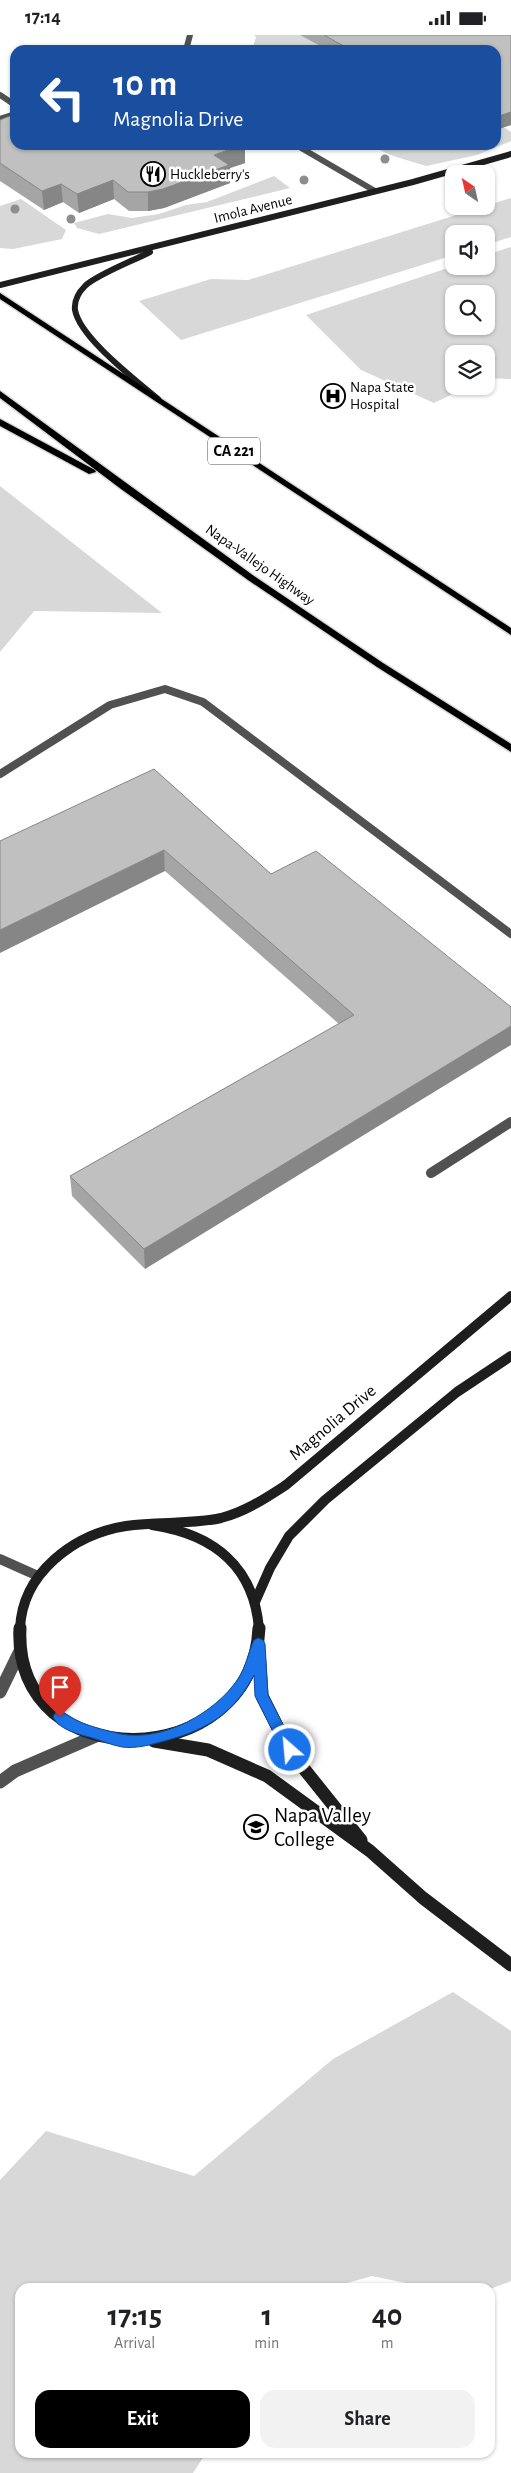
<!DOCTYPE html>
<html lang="en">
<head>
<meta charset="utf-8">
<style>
	:root { --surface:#fff; --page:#f2f2f2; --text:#202124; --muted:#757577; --accent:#000 }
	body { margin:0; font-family:"Alegreya Sans",sans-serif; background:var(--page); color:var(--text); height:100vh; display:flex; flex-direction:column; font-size:19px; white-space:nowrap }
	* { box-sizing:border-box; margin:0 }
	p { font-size:16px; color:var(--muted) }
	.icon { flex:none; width:28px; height:28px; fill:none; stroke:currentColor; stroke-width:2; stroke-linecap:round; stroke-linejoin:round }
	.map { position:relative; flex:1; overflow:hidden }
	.drawer { position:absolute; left:15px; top:2248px; width:480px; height:175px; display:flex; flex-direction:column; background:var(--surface); border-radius:15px; box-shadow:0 1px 4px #0004 }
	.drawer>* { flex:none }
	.guide { position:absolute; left:10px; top:10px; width:491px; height:105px; border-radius:15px; box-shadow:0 1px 4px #0004; background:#1a4fa0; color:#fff; overflow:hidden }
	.needle { width:32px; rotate:326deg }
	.buttons { position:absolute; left:445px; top:130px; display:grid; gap:10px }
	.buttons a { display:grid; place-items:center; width:50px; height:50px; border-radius:10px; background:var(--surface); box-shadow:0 1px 4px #0004; font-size:25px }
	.pin { position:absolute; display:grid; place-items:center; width:42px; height:42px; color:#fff; margin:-51px -21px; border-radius:50% 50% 50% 0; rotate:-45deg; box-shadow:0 0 5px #0007 }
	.pin .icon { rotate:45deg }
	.me { position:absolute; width:55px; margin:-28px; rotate:333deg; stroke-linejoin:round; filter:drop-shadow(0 0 4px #0008) }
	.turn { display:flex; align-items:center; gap:18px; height:105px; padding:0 20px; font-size:22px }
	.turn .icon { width:65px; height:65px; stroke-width:2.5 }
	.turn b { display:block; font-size:35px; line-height:42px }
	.eta { display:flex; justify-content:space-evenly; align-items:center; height:85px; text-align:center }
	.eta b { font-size:30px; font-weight:700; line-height:35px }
	.cta { display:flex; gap:10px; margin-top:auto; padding:10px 20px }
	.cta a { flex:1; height:58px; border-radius:15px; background:var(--accent); color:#fff; font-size:20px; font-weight:700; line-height:58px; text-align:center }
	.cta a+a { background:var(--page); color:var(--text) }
	.status { display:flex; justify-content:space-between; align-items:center; height:35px; padding:0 25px; background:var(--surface); direction:ltr }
	.status svg { height:14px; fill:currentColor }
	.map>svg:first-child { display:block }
	.green { fill:#d8d8d8; fill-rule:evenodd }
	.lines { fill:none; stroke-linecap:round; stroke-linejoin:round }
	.primary-casing { stroke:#dbdbdb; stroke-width:3 }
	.lane-far2 { stroke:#515151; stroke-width:6 }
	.lane-far1 { stroke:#515151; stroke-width:8 }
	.lane { stroke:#515151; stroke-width:10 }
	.street { stroke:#515151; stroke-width:13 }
	.secondary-far2 { stroke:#1e1e1e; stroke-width:6 }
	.secondary-far1 { stroke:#1e1e1e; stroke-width:10 }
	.secondary { stroke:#1e1e1e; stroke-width:13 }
	.primary { fill:#000; fill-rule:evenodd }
	.tree { fill:#8d8d8d }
	.wall { fill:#a5a5a5 }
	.shaded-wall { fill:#868686 }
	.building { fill:#c0c0c0; stroke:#868686 }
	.route { fill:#1a73e8; stroke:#114b97 }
	.labels { text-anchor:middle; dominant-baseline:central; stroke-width:5; stroke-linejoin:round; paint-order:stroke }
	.far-poi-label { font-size:15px; fill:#000; stroke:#fff; text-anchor:start }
	.far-street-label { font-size:15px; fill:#000; stroke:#fff }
	.shield { fill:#fff; stroke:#4c4c4c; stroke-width:1 }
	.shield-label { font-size:16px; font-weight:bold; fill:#000 }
	.street-label { font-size:18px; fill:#000; stroke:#fff }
	.near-poi-label { font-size:21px; fill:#000; stroke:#fff; text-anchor:start }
</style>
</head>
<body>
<div class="status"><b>17:14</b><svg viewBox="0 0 49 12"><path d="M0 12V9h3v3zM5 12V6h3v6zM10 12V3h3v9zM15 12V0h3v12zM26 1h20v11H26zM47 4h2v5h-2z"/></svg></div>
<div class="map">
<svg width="511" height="2438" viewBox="0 0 511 2438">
	<rect width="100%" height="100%" fill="#fff"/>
	<g class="green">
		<path d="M 254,0 L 313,0 L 341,15 L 280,15 L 253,12 L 256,2 Z"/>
		<path d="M 496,87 L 511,97 L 511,106 L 477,120 L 426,131 L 393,121 L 371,111 L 496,110 Z"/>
		<path d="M 274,141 L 290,153 L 99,199 L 77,193 L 74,188 L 108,179 L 132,183 L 159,179 L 186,170 L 207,167 Z"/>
		<path d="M 511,163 L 511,202 L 486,210 L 486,199 L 454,199 L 454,220 L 181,305 L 139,266 L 211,244 L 248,245 Z"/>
		<path d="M 21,164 L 66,195 L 62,204 L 13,214 L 0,213 L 0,171 Z"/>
		<path d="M 511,212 L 511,344 L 486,343 L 486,319 L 454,319 L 454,351 L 469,351 L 434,368 L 361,335 L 306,280 L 454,231 L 486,231 L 486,220 ZM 454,259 L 486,259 L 486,291 L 454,291 Z"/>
		<path d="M 0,451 L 162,578 L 34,576 L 0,617 Z"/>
		<path d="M 453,1957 L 511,1996 L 511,2246 L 490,2254 L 425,2252 L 372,2241 L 333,2252 L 20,2252 L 20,2418 L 206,2418 L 193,2438 L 0,2438 L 0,2145 L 46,2096 L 194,2141 L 333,2024 Z"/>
	</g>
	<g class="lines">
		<defs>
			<g id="primary">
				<path d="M 0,258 L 511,593 L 511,600 L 0,264 Z"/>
				<path d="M 0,356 L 254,541 L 383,628 L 511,709 L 511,717 L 377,632 L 248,545 L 121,454 L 0,363 Z"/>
				<path d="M 0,384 L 95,435 L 96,437 L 89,439 L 0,391 Z"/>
			</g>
		</defs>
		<use href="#primary" class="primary-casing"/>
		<g class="lane-far2">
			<path d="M 186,15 L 190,0"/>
			<path d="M 0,60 L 15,70"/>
			<path d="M 0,84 L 15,79"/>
			<path d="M 296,110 L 375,156"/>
		</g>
		<path class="lane-far1" d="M 0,739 L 110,670 L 165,654 L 203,667 L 511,899"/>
		<g class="lane">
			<path d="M 431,1138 L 511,1087"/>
			<path d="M 0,1524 L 38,1541"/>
		</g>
		<g class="street">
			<path d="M 0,1657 L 20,1616"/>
			<path d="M 0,1747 L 15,1736 L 98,1700"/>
		</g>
		<g class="secondary-far2">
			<path d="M 150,217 C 135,225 96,240 85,251 C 79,257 74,266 75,275 C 80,303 136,345 158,364"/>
			<path d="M 0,250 L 413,147 L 511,119"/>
		</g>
		<g class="secondary-far1">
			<path d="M 152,1490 C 212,1499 254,1530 259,1594"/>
			<path d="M 255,1567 L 270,1533 L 289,1501 L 325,1465 L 457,1357 L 511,1321"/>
			<path d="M 20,1594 C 22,1538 74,1499 126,1491 C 158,1486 190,1490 221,1483 C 245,1477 266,1463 286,1450 L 511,1261"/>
		</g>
		<g class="secondary">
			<path d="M 20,1593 C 12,1743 252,1740 259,1593"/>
			<path d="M 259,1617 L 262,1661 L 289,1715 L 361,1805"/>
			<path d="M 154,1706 L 208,1715 L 267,1741 L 370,1816 L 423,1863 L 511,1930"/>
		</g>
		<use href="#primary" class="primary"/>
	</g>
	<g class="tree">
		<circle cx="385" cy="124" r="4.5"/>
		<circle cx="304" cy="145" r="4.5"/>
		<circle cx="15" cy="174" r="4.5"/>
		<circle cx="71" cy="184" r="4.5"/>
	</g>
	<g class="wall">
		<path d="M 300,0 L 511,0 L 511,90 L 496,95 L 496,15 L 328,15 Z"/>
		<path d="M 0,85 L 245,128 L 230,133 L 230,148 L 164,173 L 148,176 L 129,176 L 114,164 L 79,178 L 63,167 L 44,175 L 0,146 Z"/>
		<path d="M 154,734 L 271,839 L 511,972 L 145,1234 L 72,1161 L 70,1141 L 339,989 L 165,836 Z"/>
	</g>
	<g class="shaded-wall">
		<path d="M 511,77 L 511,90 L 496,95 L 496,82 Z"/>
		<path d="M 242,110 L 245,110 L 245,128 L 230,133 L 230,148 L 164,173 L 148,176 L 148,157 L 214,120 Z"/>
		<path d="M 113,145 L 114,164 L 79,178 L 77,159 Z"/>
		<path d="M 61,149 L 63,167 L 44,175 L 42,156 Z"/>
		<path d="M 164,815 L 165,836 L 0,918 L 0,895 Z"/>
		<path d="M 511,991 L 511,1010 L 145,1234 L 144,1214 Z"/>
	</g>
	<g class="building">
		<path d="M 324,0 L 511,0 L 511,77 L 496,82 L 496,15 L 345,15 L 349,14 Z"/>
		<path d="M 15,79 L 15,110 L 242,110 L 214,120 L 229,130 L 163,154 L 148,157 L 128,157 L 113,145 L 77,159 L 61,149 L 42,156 L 0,128 L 0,85 Z"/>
		<path d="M 154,734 L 271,839 L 316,816 L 511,972 L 511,991 L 144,1214 L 70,1141 L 354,980 L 164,815 L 0,895 L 0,806 Z"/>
	</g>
	<path class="route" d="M 258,1603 L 263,1605 L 265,1609 L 268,1660 L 296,1715 L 294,1720 L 290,1721 L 285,1720 L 255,1661 L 254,1640 C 234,1678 208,1694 168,1705 C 153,1709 138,1714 122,1712 C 111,1710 100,1705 89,1702 C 78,1699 58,1694 53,1682 L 55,1678 L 60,1676 C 67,1679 73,1684 80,1687 C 92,1692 108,1696 121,1699 C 163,1707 215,1678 238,1644 C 246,1632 248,1618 254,1605 Z"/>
	<defs>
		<symbol id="restaurant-ring" viewBox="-11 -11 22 22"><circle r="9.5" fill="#fff" stroke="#000" stroke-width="1.5"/><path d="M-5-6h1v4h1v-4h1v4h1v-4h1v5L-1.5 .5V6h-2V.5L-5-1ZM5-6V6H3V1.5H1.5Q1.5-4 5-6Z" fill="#000"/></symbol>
		<symbol id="hospital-ring" viewBox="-11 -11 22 22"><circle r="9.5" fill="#fff" stroke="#000" stroke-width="1.5"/><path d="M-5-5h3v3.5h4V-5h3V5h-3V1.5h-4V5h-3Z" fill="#000"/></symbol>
		<symbol id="university-ring" viewBox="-11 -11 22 22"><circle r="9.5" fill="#fff" stroke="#000" stroke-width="1.5"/><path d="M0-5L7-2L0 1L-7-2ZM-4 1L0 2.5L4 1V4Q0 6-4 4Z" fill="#000"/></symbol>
	</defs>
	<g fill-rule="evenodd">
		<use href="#restaurant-ring" x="139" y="125" width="28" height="28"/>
		<use href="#hospital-ring" x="319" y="347" width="28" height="28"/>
		<use href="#university-ring" x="242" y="1778" width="28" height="28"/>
	</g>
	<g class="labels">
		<g class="far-poi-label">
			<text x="170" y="139">Huckleberry's</text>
			<text x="350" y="352">Napa State<tspan x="350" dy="17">Hospital</tspan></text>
		</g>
		<g class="far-street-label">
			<text transform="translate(253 174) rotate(-14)">Imola Avenue</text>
			<text transform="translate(260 530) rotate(35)">Napa-Vallejo Highway</text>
		</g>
		<rect class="shield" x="208" y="402.5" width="52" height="27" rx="4"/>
		<g class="shield-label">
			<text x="234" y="416">CA 221</text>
		</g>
		<g class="street-label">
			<text transform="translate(333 1388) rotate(-40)">Magnolia Drive</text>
		</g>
		<g class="near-poi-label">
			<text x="274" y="1780">Napa Valley<tspan x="274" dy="24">College</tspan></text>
		</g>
	</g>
</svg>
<div class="buttons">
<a><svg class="needle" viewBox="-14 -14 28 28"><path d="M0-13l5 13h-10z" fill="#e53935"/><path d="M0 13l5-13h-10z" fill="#757577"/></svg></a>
<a><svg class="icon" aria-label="sound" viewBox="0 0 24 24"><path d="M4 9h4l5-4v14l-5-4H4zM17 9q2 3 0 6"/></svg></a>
<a><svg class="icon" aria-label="search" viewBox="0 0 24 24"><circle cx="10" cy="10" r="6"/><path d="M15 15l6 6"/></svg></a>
<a><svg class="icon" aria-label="layers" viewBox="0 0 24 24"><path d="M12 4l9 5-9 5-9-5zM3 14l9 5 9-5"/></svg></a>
</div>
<div class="pin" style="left:60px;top:1682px;background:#d93025"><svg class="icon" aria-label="arrive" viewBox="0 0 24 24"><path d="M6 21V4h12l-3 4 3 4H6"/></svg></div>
<svg class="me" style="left:290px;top:1715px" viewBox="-20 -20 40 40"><circle r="17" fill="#1a73e8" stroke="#fff" stroke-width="3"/><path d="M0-11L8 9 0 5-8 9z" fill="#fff"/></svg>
<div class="guide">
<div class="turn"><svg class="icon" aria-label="left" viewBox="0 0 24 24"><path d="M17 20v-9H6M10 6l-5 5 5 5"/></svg><div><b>10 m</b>Magnolia Drive</div></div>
</div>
<section class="drawer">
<div class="eta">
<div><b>17:15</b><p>Arrival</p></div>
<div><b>1</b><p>min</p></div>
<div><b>40</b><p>m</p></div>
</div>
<div class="cta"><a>Exit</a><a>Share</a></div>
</section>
</div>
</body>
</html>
